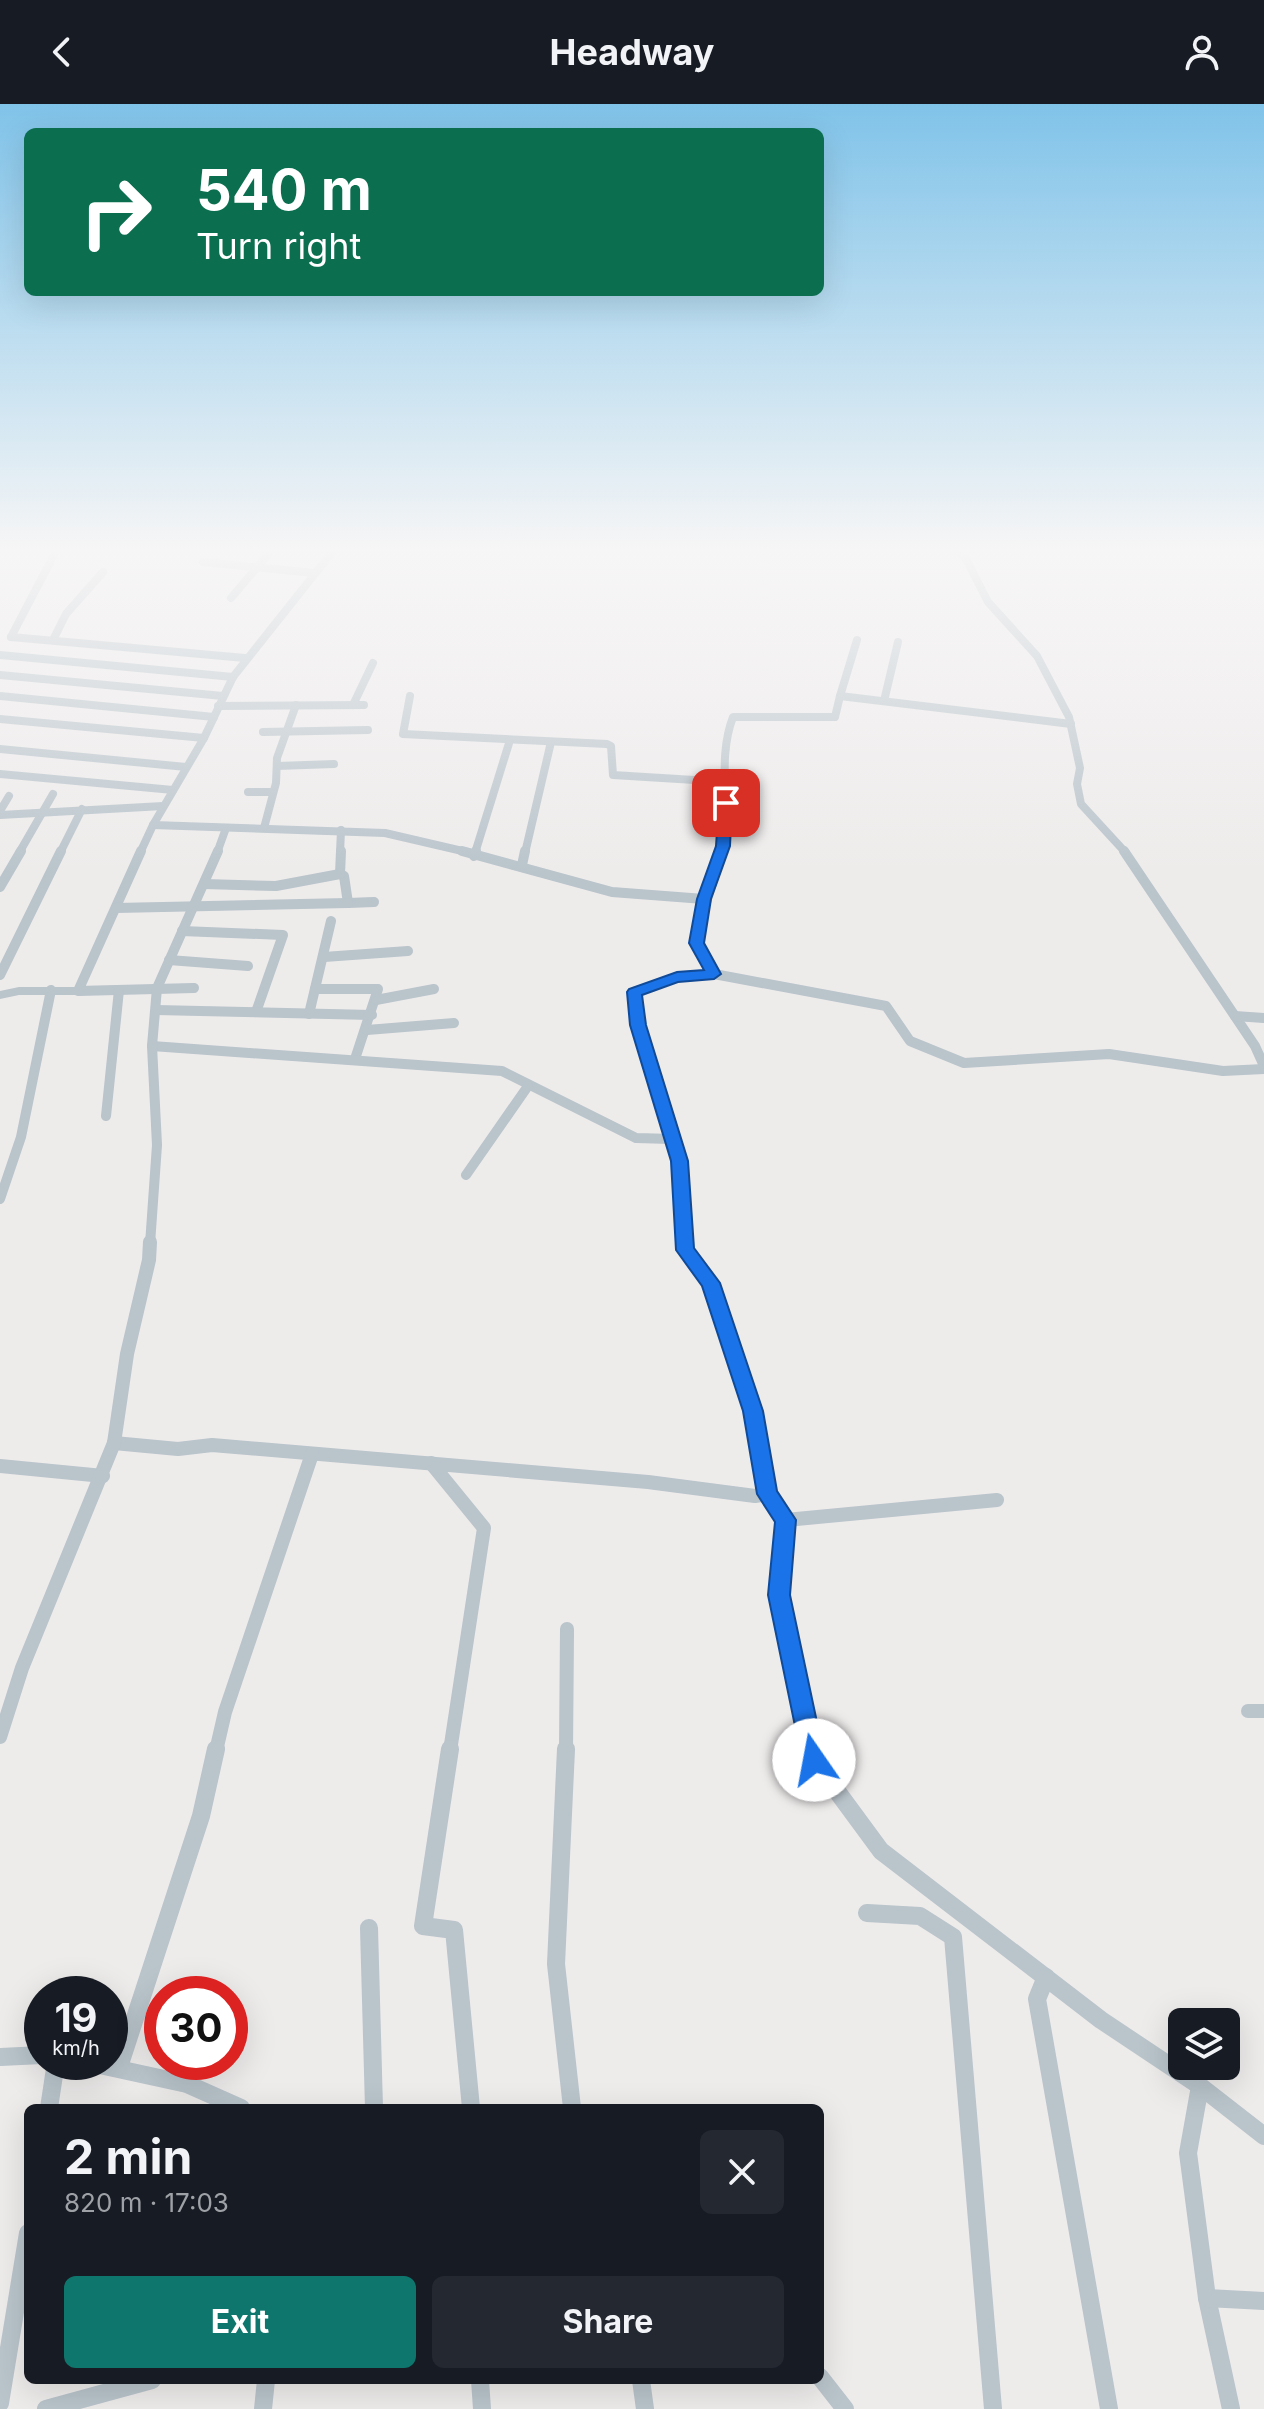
<!DOCTYPE html>
<html lang="en">
<head>
<meta charset="utf-8">
<style>
	:root { --surface:#171b24; --page:#242831; --text:#f1f3f6; --muted:#9ea1a6; --accent:#0f766e }
	body { margin:0; font-family:Inter,sans-serif; background:var(--page); color:var(--text); height:100vh; display:flex; flex-direction:column; font-size:30px; white-space:nowrap }
	* { box-sizing:border-box; margin:0 }
	p { font-size:26px; color:var(--muted) }
	.icon { flex:none; width:44px; height:44px; fill:none; stroke:currentColor; stroke-width:2; stroke-linecap:round; stroke-linejoin:round }
	.map { position:relative; flex:1; overflow:hidden }
	.details { position:absolute; left:24px; top:2000px; width:800px; height:280px; display:flex; flex-direction:column; background:var(--surface); border-radius:12px; box-shadow:0 8px 32px #0002 }
	.details>* { flex:none }
	.guide { position:absolute; left:24px; top:24px; width:800px; height:168px; border-radius:12px; box-shadow:0 8px 32px #0002; background:#0b6e4f; color:#fff; overflow:hidden }
	.fabs { position:absolute; left:1168px; top:1904px; display:grid; gap:16px }
	.fabs a { display:grid; place-items:center; width:72px; height:72px; border-radius:12px; background:var(--surface); box-shadow:0 8px 32px #0002; font-size:40px }
	.speed { position:absolute; left:24px; top:1872px; display:flex; gap:16px; font-size:40px; font-weight:700; text-align:center }
	.speed>* { display:grid; place-content:center; width:104px; height:104px; border-radius:50%; background:var(--surface); box-shadow:0 8px 32px #0002; line-height:1 }
	.speed small { font-size:20px; font-weight:400 }
	.speed .limit { border:12px solid #d22; background:#fff; color:#111 }
	.pin { position:absolute; display:grid; place-items:center; width:68px; height:68px; color:#fff; margin:-34px; border-radius:16px; box-shadow:0 4px 12px #0006 }
	.me { position:absolute; width:88px; margin:-44px; rotate:348deg; stroke-linejoin:round; filter:drop-shadow(0 0 6px #0008) }
	.turn { display:flex; align-items:center; gap:28px; height:168px; padding:0 40px; font-size:36px }
	.turn .icon { width:104px; height:104px; stroke-width:2.5 }
	.turn b { display:block; font-size:56px; line-height:68px }
	.round { display:grid; place-items:center; flex:none; width:84px; height:84px; border-radius:12px; background:var(--page) }
	.head { display:flex; align-items:center; justify-content:space-between; height:136px; padding:0 40px }
	h1 { font-size:48px; font-weight:700; line-height:60px }
	.button { display:flex; gap:16px; margin-top:auto; padding:16px 40px }
	.button a { flex:1; height:92px; border-radius:12px; background:var(--accent); color:#fff; font-size:32px; font-weight:700; line-height:92px; text-align:center }
	.button a+a { background:var(--page); color:var(--text) }
	header { display:flex; justify-content:space-between; align-items:center; height:104px; padding:0 40px; background:var(--surface); font-size:36px; font-weight:700 }
	.map>svg:first-child { display:block }
	.lines { fill:none; stroke-linecap:round; stroke-linejoin:round }
	.minor-far3 { stroke:#b9c4cb; stroke-width:8 }
	.minor-far2 { stroke:#b9c4cb; stroke-width:10 }
	.minor-far1 { stroke:#b9c4cb; stroke-width:14 }
	.minor { stroke:#b9c4cb; stroke-width:18 }
	.tertiary { fill:#b9c4cb; fill-rule:evenodd }
	.route { fill:#1a73e8; stroke:#114b97; stroke-width:2 }
</style>
</head>
<body>
<header><svg class="icon" aria-label="back" viewBox="0 0 24 24"><path d="M15 5l-7 7 7 7"/></svg>Headway<svg class="icon" aria-label="person" viewBox="0 0 24 24"><circle cx="12" cy="8" r="4"/><path d="M4 21q1-7 8-7t8 7"/></svg></header>
<div class="map">
<svg width="1264" height="2305" viewBox="0 0 1264 2305">
	<rect width="100%" height="100%" fill="#eeebeb"/>
	<g class="lines">
		<g class="minor-far3">
			<path d="M 957,447 L 964,451 L 988,498 L 1037,552 L 1069,613 L 1080,664 L 1077,680 L 1081,700 L 1126,749"/>
			<path d="M 203,458 L 314,469"/>
			<path d="M 231,494 L 271,447"/>
			<path d="M 11,533 L 245,554"/>
			<path d="M 11,533 L 56,447"/>
			<path d="M 53,536 L 66,510 L 103,468"/>
			<path d="M 0,551 L 233,573"/>
			<path d="M 0,571 L 223,592"/>
			<path d="M 0,592 L 214,613"/>
			<path d="M 410,592 L 403,630 L 607,640 L 611,642 L 613,671 L 727,678"/>
			<path d="M 840,592 L 857,536"/>
			<path d="M 884,597 L 898,538"/>
			<path d="M 353,601 L 373,559"/>
			<path d="M 218,602 L 364,601"/>
			<path d="M 0,615 L 204,634"/>
			<path d="M 263,628 L 368,626"/>
			<path d="M 0,645 L 186,663"/>
			<path d="M 277,662 L 334,660"/>
			<path d="M 0,670 L 173,686"/>
			<path d="M 248,688 L 273,688"/>
			<path d="M 0,707 L 9,692"/>
			<path d="M 0,711 L 163,702"/>
			<path d="M 153,721 L 385,729 L 471,749"/>
			<path d="M 264,724 L 276,679 L 277,654 L 296,601"/>
			<path d="M 19,749 L 53,690"/>
			<path d="M 60,749 L 82,705"/>
			<path d="M 140,749 L 153,721 L 204,634 L 233,573 L 333,447"/>
			<path d="M 217,749 L 226,724"/>
			<path d="M 340,749 L 341,726"/>
			<path d="M 475,749 L 510,636"/>
			<path d="M 525,749 L 551,638"/>
			<path d="M 721,749 C 732,704 716,657 733,613 L 835,613 L 840,592 L 1071,620"/>
		</g>
		<g class="minor-far2">
			<path d="M 141,747 L 78,887 L 194,884"/>
			<path d="M 341,747 L 340,770 L 344,772 L 348,799 L 374,798"/>
			<path d="M 462,747 L 612,788 L 704,795"/>
			<path d="M 1124,747 L 1255,942 L 1264,962"/>
			<path d="M 474,752 L 476,747"/>
			<path d="M 522,761 L 525,747"/>
			<path d="M 204,780 L 276,782 L 340,770"/>
			<path d="M 0,783 L 21,747"/>
			<path d="M 116,804 L 348,799"/>
			<path d="M 182,827 L 283,831 L 256,908"/>
			<path d="M 324,853 L 408,847"/>
			<path d="M 169,856 L 248,862"/>
			<path d="M 714,870 L 699,845 L 698,824 L 722,747"/>
			<path d="M 0,871 L 61,747"/>
			<path d="M 315,885 L 378,885 L 355,955"/>
			<path d="M 376,896 L 434,885"/>
			<path d="M 156,906 L 372,911"/>
			<path d="M 309,910 L 331,817"/>
			<path d="M 1235,912 L 1264,914"/>
			<path d="M 367,926 L 454,919"/>
			<path d="M 152,942 L 502,967 L 636,1034 L 672,1035"/>
			<path d="M 106,1012 L 119,886"/>
			<path d="M 466,1071 L 528,982"/>
			<path d="M 0,1095 L 21,1033 L 51,886"/>
			<path d="M 150,1140 L 157,1041 L 152,942 L 157,884 L 218,747"/>
			<path d="M 685,1140 L 679,1057 L 638,921 L 634,888 L 677,873 L 714,870 L 886,902 L 910,937 L 964,959 L 1109,950 L 1223,967 L 1264,965"/>
		</g>
		<g class="minor-far1">
			<path d="M 684,1138 L 685,1146 L 710,1179 L 753,1307 L 768,1390 L 786,1416 L 779,1491 L 812,1647"/>
			<path d="M 114,1339 L 178,1345 L 212,1341 L 648,1378 L 755,1392 L 768,1390"/>
			<path d="M 431,1359 L 484,1424 L 450,1647"/>
			<path d="M 0,1362 L 103,1372"/>
			<path d="M 786,1416 L 997,1396"/>
			<path d="M 1248,1607 L 1264,1607"/>
			<path d="M 0,1633 L 22,1564 L 114,1339 L 127,1250 L 149,1156 L 150,1138"/>
			<path d="M 216,1647 L 225,1608 L 312,1350"/>
			<path d="M 566,1647 L 567,1525"/>
		</g>
		<g class="minor">
			<path d="M 450,1645 L 423,1822 L 454,1826 L 471,2004"/>
			<path d="M 566,1645 L 556,1860 L 572,2004"/>
			<path d="M 812,1645 L 814,1656 L 881,1747 L 1101,1916 L 1200,1982 L 1264,2032"/>
			<path d="M 867,1809 L 920,1812 L 953,1833 L 993,2305"/>
			<path d="M 369,1824 L 374,2004"/>
			<path d="M 1046,1873 L 1037,1895 L 1109,2305"/>
			<path d="M 0,1953 L 42,1951"/>
			<path d="M 86,1958 L 187,1980 L 241,2004"/>
			<path d="M 119,1963 L 201,1712 L 216,1645"/>
			<path d="M 1200,1982 L 1188,2049 L 1207,2194 L 1231,2305"/>
			<path d="M 49,2004 L 56,1958"/>
			<path d="M 1207,2194 L 1264,2197"/>
			<path d="M 820,2273 L 845,2305"/>
			<path d="M 480,2276 L 482,2305"/>
			<path d="M 641,2276 L 645,2305"/>
			<path d="M 0,2299 L 28,2129"/>
			<path d="M 46,2305 L 152,2276"/>
			<path d="M 263,2305 L 266,2276"/>
		</g>
		<path class="tertiary" d="M 19,883 L 78,883 L 84,887 L 78,891 L 19,891 L 0,895 L 0,887 Z"/>
	</g>
	<linearGradient id="sky" x2="0" y2="1"><stop stop-color="#80c3e9"/><stop offset="0.58" stop-color="#f7f6f6"/><stop offset="1" stop-color="#f7f6f6" stop-opacity="0"/></linearGradient>
	<rect width="1264" height="770" fill="url(#sky)"/>
	<path class="route" d="M 726,695 L 732,699 L 730,742 L 711,795 L 704,839 L 721,870 L 714,875 L 678,878 L 642,891 L 646,921 L 688,1057 L 694,1144 L 720,1179 L 763,1307 L 777,1387 L 796,1416 L 790,1491 L 825,1656 L 822,1664 L 814,1668 L 805,1664 L 802,1656 L 768,1491 L 775,1418 L 757,1390 L 743,1307 L 702,1182 L 676,1146 L 671,1057 L 630,921 L 627,888 L 629,885 L 677,868 L 704,866 L 689,839 L 697,795 L 716,742 L 719,699 Z"/>
</svg>
<div class="fabs">
<a><svg class="icon" aria-label="layers" viewBox="0 0 24 24"><path d="M12 4l9 5-9 5-9-5zM3 14l9 5 9-5"/></svg></a>
</div>
<div class="speed"><div>19<small>km/h</small></div><div class="limit">30</div></div>
<div class="pin" style="left:726px;top:699px;background:#d93025"><svg class="icon" aria-label="arrive" viewBox="0 0 24 24"><path d="M6 21V4h12l-3 4 3 4H6"/></svg></div>
<svg class="me" style="left:814px;top:1656px" viewBox="-20 -20 40 40"><circle r="19" fill="#fff"/><path d="M0-13L10 11 0 6-10 11z" fill="#1a73e8"/></svg>
<div class="guide">
<div class="turn"><svg class="icon" aria-label="right" viewBox="0 0 24 24"><path d="M7 20v-9h11M14 6l5 5-5 5"/></svg><div><b>540 m</b>Turn right</div></div>
</div>
<section class="details">
<div class="head"><div><h1>2 min</h1><p>820 m · 17:03</p></div><a class="round"><svg class="icon" aria-label="close" viewBox="0 0 24 24"><path d="M6 6l12 12M18 6L6 18"/></svg></a></div>
<div class="button"><a>Exit</a><a>Share</a></div>
</section>
</div>
</body>
</html>
